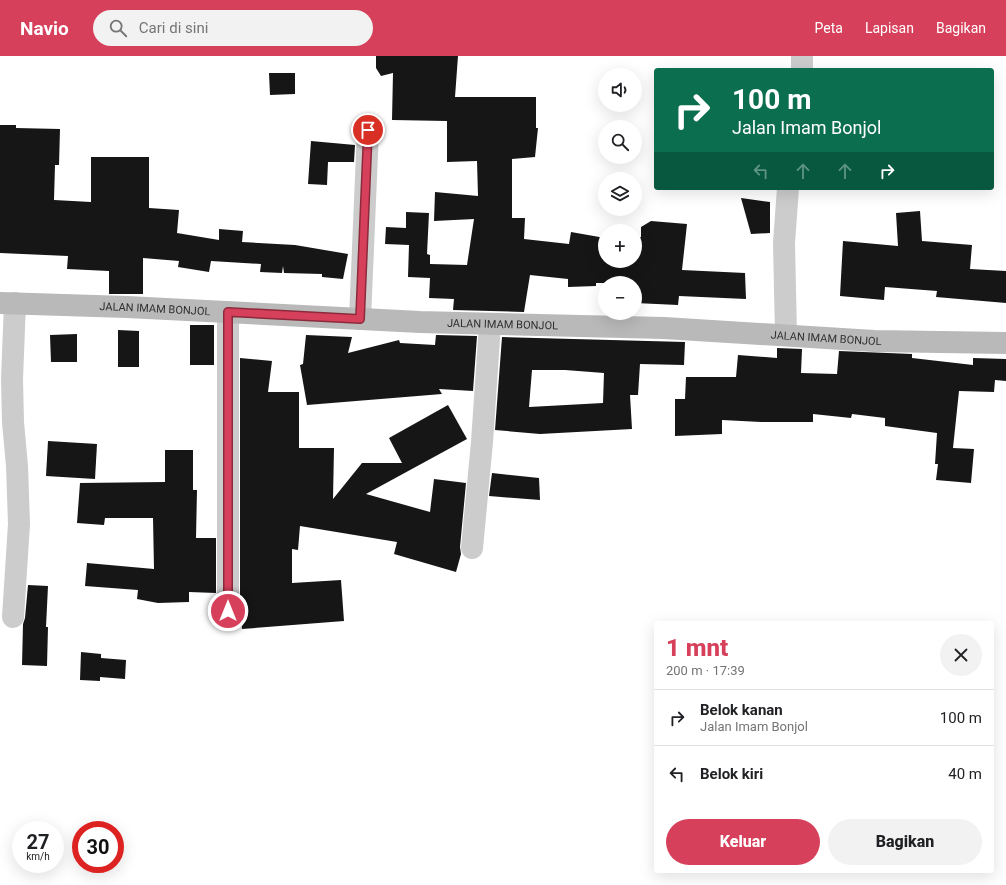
<!DOCTYPE html>
<html lang="id">
<head>
<meta charset="utf-8">
<style>
	:root { --surface:#fff; --page:#f2f2f2; --text:#202124; --muted:#757577; --line:#e0e0e0; --accent:#d7405b }
	body { margin:0; font-family:Roboto,sans-serif; background:var(--page); color:var(--text); height:100vh; display:flex; flex-direction:column; font-size:15px; white-space:nowrap }
	* { box-sizing:border-box; margin:0 }
	p { font-size:13px; color:var(--muted) }
	.icon { flex:none; width:22px; height:22px; fill:none; stroke:currentColor; stroke-width:2; stroke-linecap:round; stroke-linejoin:round }
	.map { position:relative; flex:1; overflow:hidden }
	.details { position:absolute; left:654px; top:565px; width:340px; height:252px; display:flex; flex-direction:column; background:var(--surface); border-radius:4px; box-shadow:0 4px 16px #0002 }
	.details>* { flex:none }
	.guide { position:absolute; left:654px; top:12px; width:340px; height:122px; border-radius:4px; box-shadow:0 4px 16px #0002; background:#0b6e4f; color:#fff; overflow:hidden }
	.buttons { position:absolute; left:598px; top:12px; display:grid; gap:8px }
	.buttons a { display:grid; place-items:center; width:44px; height:44px; border-radius:50%; background:var(--surface); box-shadow:0 4px 16px #0002; font-size:20px }
	.speed { position:absolute; left:12px; top:765px; display:flex; gap:8px; font-size:20px; font-weight:700; text-align:center }
	.speed>* { display:grid; place-content:center; width:52px; height:52px; border-radius:50%; background:var(--surface); box-shadow:0 4px 16px #0002; line-height:1 }
	.speed small { font-size:10px; font-weight:400 }
	.speed .limit { border:6px solid #d22; background:#fff; color:#111 }
	.pin { position:absolute; display:grid; place-items:center; width:34px; height:34px; color:#fff; margin:-17px; border:2px solid #fff; border-radius:50%; box-shadow:0 1px 4px #0007 }
	.me { position:absolute; width:44px; margin:-22px; rotate:0deg; stroke-linejoin:round; filter:drop-shadow(0 0 3px #0008) }
	.turn { display:flex; align-items:center; gap:14px; height:84px; padding:0 12px; font-size:18px }
	.turn .icon { width:52px; height:52px; stroke-width:2.5 }
	.turn b { display:block; font-size:28px; line-height:34px }
	.lanes { display:flex; align-items:center; height:38px; padding:0 12px; background:#0003; justify-content:center; gap:20px; direction:ltr }
	.lanes .off { opacity:.35 }
	.round { display:grid; place-items:center; flex:none; width:42px; height:42px; border-radius:21px; background:var(--page) }
	.summary { display:flex; align-items:center; justify-content:space-between; height:68px; padding:0 12px }
	h1 { font-size:24px; font-weight:800; line-height:30px; color:var(--accent) }
	.button { display:flex; gap:8px; margin-top:auto; padding:8px 12px }
	.button a { flex:1; height:46px; border-radius:24px; background:var(--accent); color:#fff; font-size:16px; font-weight:800; line-height:46px; text-align:center }
	.button a+a { background:var(--page); color:var(--text) }
	ul { padding:0; list-style:none }
	li { display:flex; align-items:center; gap:12px; height:56px; padding:0 12px; border-top:1px solid var(--line) }
	li div { flex:1 }
	li b { display:block; font-size:15px }
	li em { font-style:normal }
	header { display:flex; align-items:center; gap:24px; box-sizing:border-box; height:56px; padding:0 20px; background:var(--accent); color:#fff }
	header strong { font-size:19px }
	nav { display:flex; gap:22px; margin-inline-start:auto; font-size:14px }
	.search { width:280px; height:36px; background:var(--page); display:flex; align-items:center; gap:10px; box-sizing:border-box; padding:0 14px; border-radius:22px; color:var(--muted); font-size:15px }
	.map>svg:first-child { display:block }
	.building { fill:#161616; fill-rule:evenodd }
	.lines { fill:none; stroke-linecap:round; stroke-linejoin:round }
	.minor { stroke:#ccc; stroke-width:22 }
	.secondary { stroke:#b9b9b9; stroke-width:22 }
	.route-casing { stroke:#8c2a3b; stroke-width:10 }
	.route { stroke:#d7405b; stroke-width:7 }
	.labels { text-anchor:middle; dominant-baseline:central; stroke-width:4; stroke-linejoin:round; paint-order:stroke }
	.street-label { font-size:11px; fill:#2f2f2f; stroke:#fff }
</style>
</head>
<body>
<header>
<strong>Navio</strong>
<div class="search"><svg class="icon" aria-label="search" viewBox="0 0 24 24"><circle cx="10" cy="10" r="6"/><path d="M15 15l6 6"/></svg>Cari di sini</div>
<nav><a>Peta</a><a>Lapisan</a><a>Bagikan</a></nav>
</header>
<div class="map">
<svg width="1006" height="829" viewBox="0 0 1006 829">
	<rect width="100%" height="100%" fill="#fff"/>
	<g class="building">
		<path d="M 376,0 L 458,0 L 455,41 L 536,41 L 536,72 L 538,72 L 535,101 L 512,103 L 512,162 L 525,162 L 524,183 L 569,188 L 571,176 L 605,182 L 605,205 L 635,205 L 635,181 L 641,181 L 641,171 L 651,165 L 687,168 L 682,214 L 745,217 L 746,243 L 679,240 L 678,249 L 635,247 L 635,227 L 596,227 L 596,230 L 568,231 L 568,223 L 530,219 L 524,256 L 453,254 L 454,243 L 429,242 L 430,222 L 408,221 L 409,189 L 385,188 L 386,171 L 406,172 L 406,156 L 429,157 L 427,198 L 430,199 L 430,208 L 467,209 L 474,163 L 434,165 L 435,136 L 478,140 L 477,105 L 447,106 L 447,65 L 392,64 L 393,17 L 381,20 L 376,12 Z"/>
		<path d="M 269,17 L 295,17 L 295,38 L 270,39 Z"/>
		<path d="M 0,69 L 16,69 L 16,72 L 60,73 L 59,109 L 55,109 L 54,144 L 91,146 L 91,101 L 149,101 L 149,152 L 179,154 L 177,177 L 219,184 L 219,173 L 243,175 L 242,186 L 295,189 L 348,198 L 343,223 L 322,221 L 322,218 L 284,217 L 283,210 L 282,217 L 260,216 L 261,208 L 211,205 L 209,216 L 178,211 L 179,205 L 143,202 L 143,238 L 109,238 L 109,215 L 67,213 L 68,200 L 0,197 Z"/>
		<path d="M 311,85 L 355,89 L 354,106 L 328,106 L 327,129 L 308,128 Z"/>
		<path d="M 741,142 L 770,146 L 770,177 L 751,178 Z"/>
		<path d="M 920,155 L 922,185 L 972,189 L 970,213 L 1006,215 L 1006,247 L 936,241 L 937,235 L 885,231 L 884,244 L 840,240 L 843,185 L 898,190 L 896,157 Z"/>
		<rect x="190" y="269" width="24" height="40"/>
		<path d="M 118,274 L 139,275 L 139,311 L 118,311 Z"/>
		<path d="M 77,278 L 77,306 L 51,306 L 50,279 Z"/>
		<path d="M 306,279 L 352,281 L 348,297 L 399,284 L 400,287 L 435,289 L 436,279 L 477,280 L 473,335 L 439,333 L 442,338 L 307,349 L 300,309 L 303,308 Z"/>
		<path d="M 502,281 L 685,286 L 684,309 L 640,308 L 638,339 L 630,339 L 632,373 L 540,378 L 495,374 ZM 532,314 L 565,314 L 604,317 L 603,347 L 529,351 Z"/>
		<path d="M 777,292 L 802,293 L 801,317 L 837,318 L 839,295 L 912,298 L 912,302 L 973,309 L 973,302 L 1006,303 L 1006,325 L 995,324 L 994,336 L 959,335 L 953,392 L 974,393 L 971,427 L 936,424 L 938,408 L 935,408 L 937,377 L 885,370 L 885,362 L 852,358 L 851,362 L 813,358 L 813,366 L 761,366 L 722,364 L 722,378 L 675,380 L 675,343 L 685,343 L 686,321 L 736,321 L 738,299 L 777,302 Z"/>
		<path d="M 240,302 L 272,305 L 268,336 L 299,336 L 299,392 L 334,392 L 333,443 L 362,407 L 402,407 L 389,382 L 448,349 L 467,383 L 366,438 L 430,456 L 434,423 L 466,427 L 460,491 L 461,498 L 456,516 L 394,498 L 397,486 L 300,470 L 298,494 L 292,493 L 292,527 L 341,524 L 344,565 L 242,573 L 240,550 Z"/>
		<path d="M 48,385 L 97,388 L 95,423 L 46,420 Z"/>
		<path d="M 165,394 L 193,394 L 193,434 L 197,434 L 196,482 L 216,482 L 216,537 L 189,536 L 189,546 L 158,547 L 137,543 L 138,534 L 85,530 L 87,507 L 154,513 L 153,462 L 105,462 L 104,469 L 77,467 L 80,427 L 165,426 Z"/>
		<path d="M 492,417 L 539,422 L 540,444 L 489,440 Z"/>
		<path d="M 28,529 L 48,530 L 46,571 L 48,571 L 47,610 L 22,609 L 23,568 L 25,562 Z"/>
		<path d="M 81,596 L 101,598 L 101,602 L 126,604 L 125,623 L 100,621 L 100,625 L 80,624 Z"/>
	</g>
	<g class="lines">
		<g class="minor">
			<path d="M 802,14 L 802,0"/>
			<path d="M 228,256 L 228,555"/>
			<path d="M 360,263 L 368,74"/>
			<path d="M 786,279 L 784,187 L 788,132"/>
			<path d="M 472,492 L 482,386 L 490,268"/>
			<path d="M 13,561 L 19,468 L 17,410 L 13,366 L 12,323 L 15,247"/>
		</g>
		<path class="secondary" id="s1" d="M 0,247 L 127,251 L 420,266 L 664,272 L 874,285 L 1006,287"/>
	</g>
	<g class="lines">
		<defs>
			<path id="route" d="M 228,555 L 228,256 L 360,263 L 368,74"/>
		</defs>
		<use href="#route" class="route-casing"/>
		<use href="#route" class="route"/>
	</g>
	<g class="labels">
		<g class="street-label">
			<text stroke="none"><textPath href="#s1" startOffset="155">JALAN IMAM BONJOL</textPath></text>
			<text stroke="none"><textPath href="#s1" startOffset="503">JALAN IMAM BONJOL</textPath></text>
			<text stroke="none"><textPath href="#s1" startOffset="827">JALAN IMAM BONJOL</textPath></text>
		</g>
	</g>
</svg>
<div class="buttons">
<a><svg class="icon" aria-label="sound" viewBox="0 0 24 24"><path d="M4 9h4l5-4v14l-5-4H4zM17 9q2 3 0 6"/></svg></a>
<a><svg class="icon" aria-label="search" viewBox="0 0 24 24"><circle cx="10" cy="10" r="6"/><path d="M15 15l6 6"/></svg></a>
<a><svg class="icon" aria-label="layers" viewBox="0 0 24 24"><path d="M12 4l9 5-9 5-9-5zM3 14l9 5 9-5"/></svg></a>
<a>+</a>
<a>−</a>
</div>
<div class="speed"><div>27<small>km/h</small></div><div class="limit">30</div></div>
<div class="pin" style="left:368px;top:74px;background:#d93025"><svg class="icon" aria-label="arrive" viewBox="0 0 24 24"><path d="M6 21V4h12l-3 4 3 4H6"/></svg></div>
<svg class="me" style="left:228px;top:555px" viewBox="-20 -20 40 40"><circle r="17" fill="#d7405b" stroke="#fff" stroke-width="3"/><path d="M0-11L8 9 0 5-8 9z" fill="#fff"/></svg>
<div class="guide">
<div class="turn"><svg class="icon" aria-label="right" viewBox="0 0 24 24"><path d="M7 20v-9h11M14 6l5 5-5 5"/></svg><div><b>100 m</b>Jalan Imam Bonjol</div></div>
<div class="lanes"><svg class="icon off" aria-label="left" viewBox="0 0 24 24"><path d="M17 20v-9H6M10 6l-5 5 5 5"/></svg><svg class="icon off" aria-label="ahead" viewBox="0 0 24 24"><path d="M12 20V5M6 11l6-6 6 6"/></svg><svg class="icon off" aria-label="ahead" viewBox="0 0 24 24"><path d="M12 20V5M6 11l6-6 6 6"/></svg><svg class="icon" aria-label="right" viewBox="0 0 24 24"><path d="M7 20v-9h11M14 6l5 5-5 5"/></svg></div>
</div>
<section class="details">
<div class="summary"><div><h1>1 mnt</h1><p>200 m · 17:39</p></div><a class="round"><svg class="icon" aria-label="close" viewBox="0 0 24 24"><path d="M6 6l12 12M18 6L6 18"/></svg></a></div>
<ul>
<li><svg class="icon" aria-label="right" viewBox="0 0 24 24"><path d="M7 20v-9h11M14 6l5 5-5 5"/></svg><div><b>Belok kanan</b><p>Jalan Imam Bonjol</p></div><em>100 m</em></li>
<li><svg class="icon" aria-label="left" viewBox="0 0 24 24"><path d="M17 20v-9H6M10 6l-5 5 5 5"/></svg><div><b>Belok kiri</b></div><em>40 m</em></li>
</ul>
<div class="button"><a>Keluar</a><a>Bagikan</a></div>
</section>
</div>
</body>
</html>
